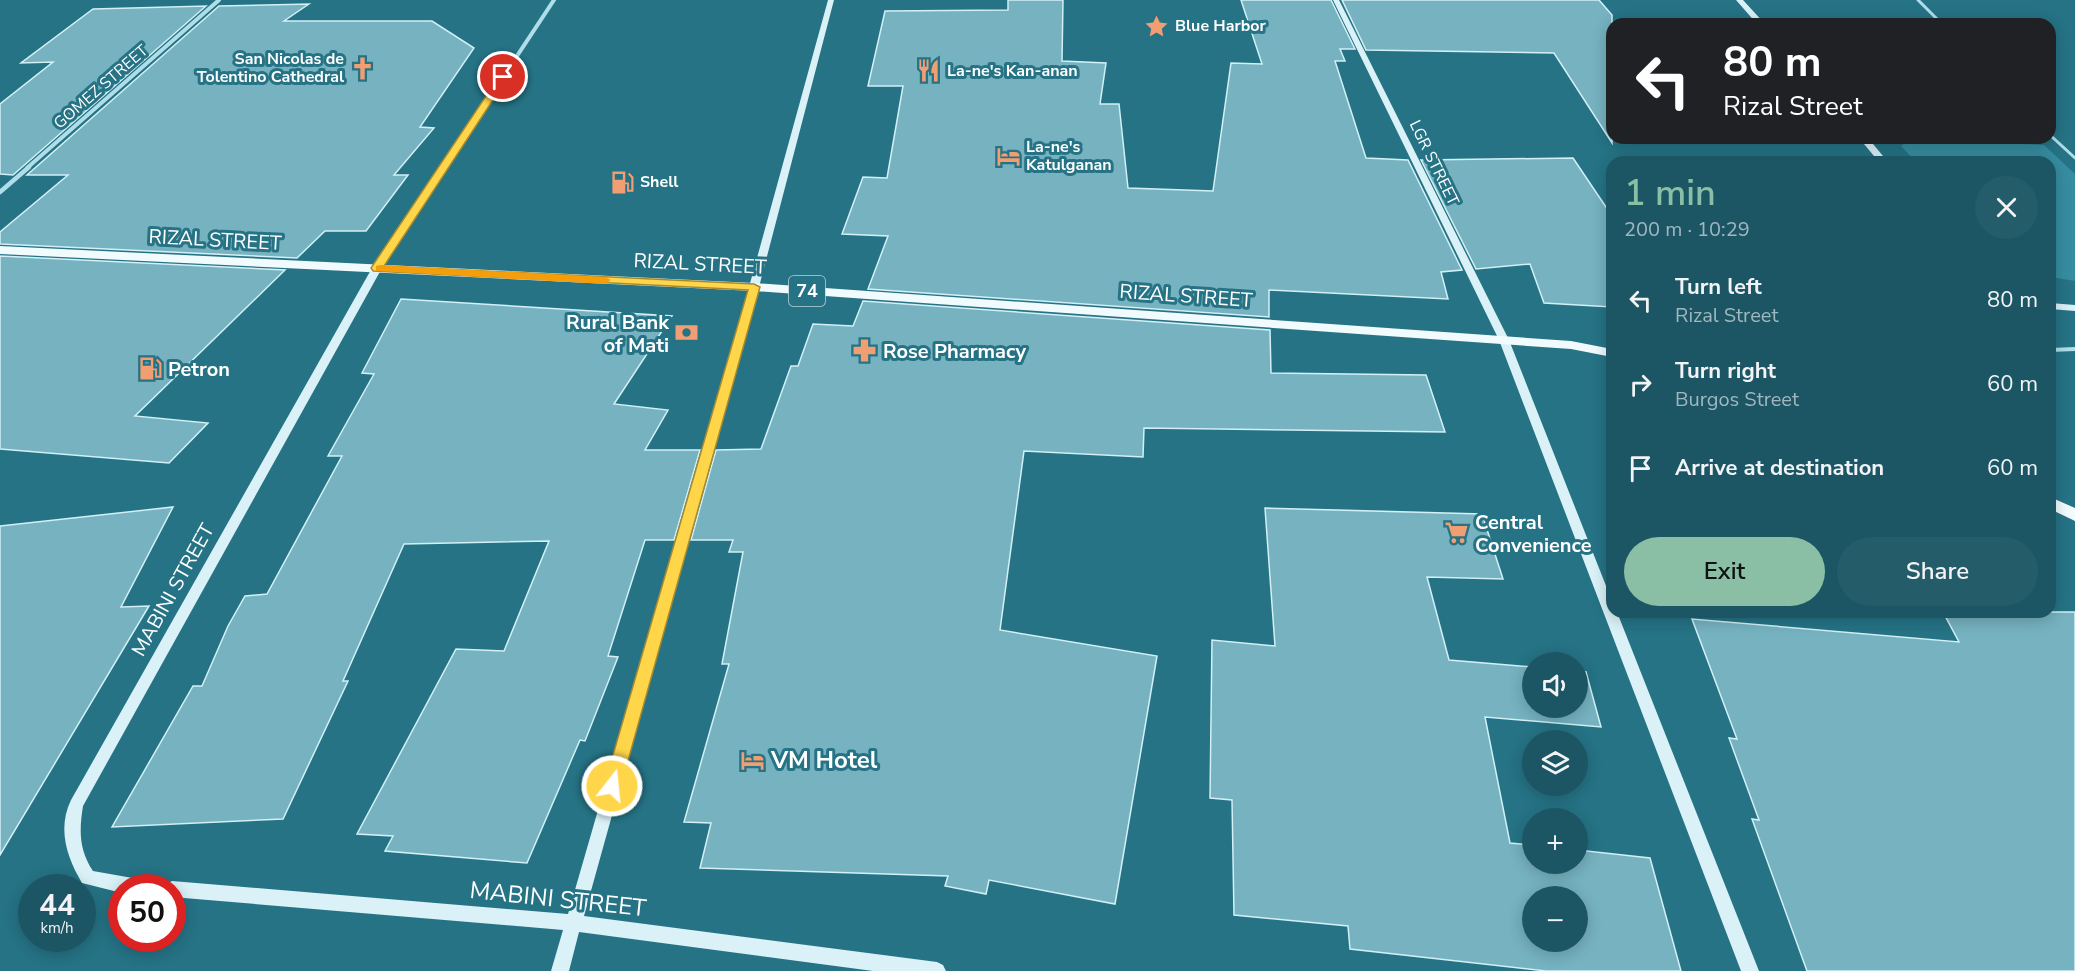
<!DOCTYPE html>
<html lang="en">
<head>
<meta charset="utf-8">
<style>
	:root { --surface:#1c5664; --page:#255c6a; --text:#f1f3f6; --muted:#a0b7bf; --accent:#8abfa5 }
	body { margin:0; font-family:"Nunito Sans",sans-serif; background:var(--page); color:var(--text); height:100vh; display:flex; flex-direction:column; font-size:22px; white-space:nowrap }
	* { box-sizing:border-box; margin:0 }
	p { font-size:20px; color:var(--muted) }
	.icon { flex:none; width:33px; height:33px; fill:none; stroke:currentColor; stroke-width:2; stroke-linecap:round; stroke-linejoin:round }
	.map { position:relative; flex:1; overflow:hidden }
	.side { position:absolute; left:1606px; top:156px; width:450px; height:462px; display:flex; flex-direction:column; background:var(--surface); border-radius:18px; box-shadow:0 3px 15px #0003 }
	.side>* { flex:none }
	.top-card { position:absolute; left:1606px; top:18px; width:450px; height:126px; border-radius:18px; box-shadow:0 3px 15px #0003; background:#202124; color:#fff; overflow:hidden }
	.controls { position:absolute; left:1522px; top:652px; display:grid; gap:12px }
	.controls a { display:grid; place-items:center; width:66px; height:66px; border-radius:50%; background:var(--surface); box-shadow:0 3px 15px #0003; font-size:30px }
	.speed { position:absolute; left:18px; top:874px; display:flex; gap:12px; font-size:30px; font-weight:700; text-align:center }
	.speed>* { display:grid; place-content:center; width:78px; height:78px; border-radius:50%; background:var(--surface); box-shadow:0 3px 15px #0003; line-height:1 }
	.speed small { font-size:15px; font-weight:400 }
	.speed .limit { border:9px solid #d22; background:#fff; color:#111 }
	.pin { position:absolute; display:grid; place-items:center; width:51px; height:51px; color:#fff; margin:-26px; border:3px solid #fff; border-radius:50%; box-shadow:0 2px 6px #0007 }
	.me { position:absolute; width:66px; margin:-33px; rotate:16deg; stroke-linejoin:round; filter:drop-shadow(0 0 4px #0008) }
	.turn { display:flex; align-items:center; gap:21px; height:126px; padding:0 18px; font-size:27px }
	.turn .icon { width:78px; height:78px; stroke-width:2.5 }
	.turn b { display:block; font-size:42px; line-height:51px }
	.round { display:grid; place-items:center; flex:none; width:63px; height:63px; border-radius:32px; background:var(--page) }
	.summary { display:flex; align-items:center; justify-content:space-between; height:102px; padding:0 18px }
	h1 { font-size:36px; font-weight:600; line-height:45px; color:var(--accent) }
	.primary-button { display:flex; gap:12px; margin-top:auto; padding:12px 18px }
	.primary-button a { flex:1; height:69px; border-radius:36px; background:var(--accent); color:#111; font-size:24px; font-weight:600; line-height:69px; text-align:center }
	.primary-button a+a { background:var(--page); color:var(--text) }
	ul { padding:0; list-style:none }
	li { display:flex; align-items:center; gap:18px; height:84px; padding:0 18px }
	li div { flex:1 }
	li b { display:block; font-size:22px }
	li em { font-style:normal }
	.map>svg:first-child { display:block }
	.green { fill:#368da0 }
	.building { fill:#76b2c0; stroke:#d2f0f6; stroke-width:1.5; fill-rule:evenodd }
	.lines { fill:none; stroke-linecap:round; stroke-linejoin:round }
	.lane-far1 { stroke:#afdee8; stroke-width:3 }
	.lane { stroke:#afdee8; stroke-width:4 }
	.street-far1 { stroke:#afdee8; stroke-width:4 }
	.street { stroke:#afdee8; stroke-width:4.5 }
	.secondary { fill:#d9f1f7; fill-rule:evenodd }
	.primary { fill:#f1fbfe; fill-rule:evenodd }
	.route { fill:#ffd54a; stroke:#a68a30; stroke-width:1.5 }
	.slow { fill:#f59e0b }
	.labels { text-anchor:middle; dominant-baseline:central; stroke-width:6; stroke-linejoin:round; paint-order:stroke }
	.far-poi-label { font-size:16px; font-weight:bold; fill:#fff; stroke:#257385; text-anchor:start }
	.far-street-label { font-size:16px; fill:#fff; stroke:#257385 }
	.shield { fill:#257385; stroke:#bed5da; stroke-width:1.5 }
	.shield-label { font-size:18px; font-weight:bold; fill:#fff }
	.street-label { font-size:20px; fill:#fff; stroke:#257385 }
	.poi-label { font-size:20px; font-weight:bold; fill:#fff; stroke:#257385; text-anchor:start }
	.near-poi-label { font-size:24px; font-weight:bold; fill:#fff; stroke:#257385; text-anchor:start }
	.near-street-label { font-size:24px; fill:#fff; stroke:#257385 }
</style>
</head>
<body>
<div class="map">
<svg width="2075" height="971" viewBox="0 0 2075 971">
	<rect width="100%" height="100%" fill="#257385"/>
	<path class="green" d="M 1910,139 L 2044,145 L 2075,174 L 2075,281 L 2051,277 L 2050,162 L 1916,162 L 1901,146 Z"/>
	<g class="building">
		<path d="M 1008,0 L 1063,0 L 1062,61 L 1106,63 L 1100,104 L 1119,104 L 1128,188 L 1213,191 L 1231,63 L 1262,64 L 1241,0 L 1331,0 L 1355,49 L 1340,49 L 1345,61 L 1335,61 L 1366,158 L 1408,160 L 1462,270 L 1441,272 L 1448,299 L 1269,290 L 1269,317 L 868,289 L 888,236 L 842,234 L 863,177 L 887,178 L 903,86 L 868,86 L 885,11 L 1008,10 Z"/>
		<path d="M 1342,0 L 1599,0 L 1612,15 L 1612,143 L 1554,53 L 1366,50 Z"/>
		<path d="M 309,4 L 284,21 L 432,21 L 474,48 L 420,127 L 434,128 L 394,175 L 408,175 L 366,231 L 325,231 L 297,258 L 0,244 L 0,232 L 68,175 L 27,175 L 219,6 Z"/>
		<path d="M 206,6 L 13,175 L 0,174 L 0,104 L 53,62 L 21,63 L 93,9 Z"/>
		<path d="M 1573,158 L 1612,216 L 1612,307 L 1544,303 L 1530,264 L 1476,269 L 1421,160 Z"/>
		<path d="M 0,256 L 285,270 L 135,416 L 208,423 L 169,463 L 0,449 Z"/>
		<path d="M 401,299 L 672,316 L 614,404 L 668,410 L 645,450 L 700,450 L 674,540 L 645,540 L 608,656 L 618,657 L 585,741 L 580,740 L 527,863 L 385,851 L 393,836 L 357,834 L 456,649 L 504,651 L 549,541 L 404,544 L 343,681 L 348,681 L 283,819 L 112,827 L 193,686 L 202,686 L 228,626 L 245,596 L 267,594 L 342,456 L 328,456 L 374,374 L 362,373 Z"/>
		<path d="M 863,301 L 1270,330 L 1271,373 L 1426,375 L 1445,432 L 1144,428 L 1143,457 L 1024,451 L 1000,630 L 1157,656 L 1115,904 L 989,880 L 986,894 L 945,886 L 948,876 L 700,868 L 711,823 L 684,822 L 729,664 L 722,664 L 743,552 L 729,552 L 733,540 L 691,540 L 716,450 L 761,449 L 791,366 L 798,366 L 813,324 L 853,326 Z"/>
		<path d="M 173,507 L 121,607 L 149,606 L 0,855 L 0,526 Z"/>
		<path d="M 1265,508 L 1482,514 L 1503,579 L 1427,577 L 1449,660 L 1533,667 L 1533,708 L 1578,708 L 1578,671 L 1586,672 L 1601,727 L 1485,717 L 1510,843 L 1533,845 L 1533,864 L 1578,864 L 1578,850 L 1650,858 L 1681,971 L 1546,971 L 1350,949 L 1348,926 L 1234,915 L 1232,800 L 1210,798 L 1212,640 L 1275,646 ZM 1533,897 L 1578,897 L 1578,942 L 1533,942 Z"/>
		<path d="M 1943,612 L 2075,612 L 2075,971 L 1807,971 L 1752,819 L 1759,820 L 1729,738 L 1737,739 L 1692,619 L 1959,642 Z"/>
	</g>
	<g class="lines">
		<g class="lane-far1">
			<path d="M 1918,0 L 1942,24"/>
			<path d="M 2050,135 L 2075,158"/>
		</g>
		<path class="lane" d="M 2050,350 L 2075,349"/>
		<g class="street-far1">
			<path d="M 27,168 L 219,0"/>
			<path d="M 443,168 L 554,0"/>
		</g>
		<g class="street">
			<path d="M 0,192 L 29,167"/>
			<path d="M 377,268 L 444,167"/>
		</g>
		<g class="secondary">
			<path d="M 828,0 L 834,0 L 759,287 L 584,916 L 937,962 L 943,965 L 946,971 L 873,971 L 579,932 L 569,971 L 551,971 L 563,930 L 172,897 L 172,888 L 164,888 L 166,884 L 172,881 L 568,914 L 749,287 Z"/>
			<path d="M 1333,0 L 1339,0 L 1509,340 L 1612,601 L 1612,612 L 1617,612 L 1759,971 L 1741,971 L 1499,340 Z"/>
			<path d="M 1736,0 L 1743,0 L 1765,24 L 1757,24 Z"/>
			<path d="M 1859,138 L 1868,138 L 1888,162 L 1879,162 Z"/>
			<path d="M 377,265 L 382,268 L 83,806 C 79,831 79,850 93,871 L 161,883 L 163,888 L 122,888 L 122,893 L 82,883 C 67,858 57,829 71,800 L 372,268 Z"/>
			<path d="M 2050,303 L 2075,305 L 2075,311 L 2050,309 Z"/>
		</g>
		<g class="primary">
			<path d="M 0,246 L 754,283 L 1571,341 L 1612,349 L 1612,357 L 1571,349 L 754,291 L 0,254 Z"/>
			<path d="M 2050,497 L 2075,508 L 2075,521 L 2050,509 Z"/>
		</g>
	</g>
	<path class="route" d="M 500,75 L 508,77 L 384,266 L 754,284 L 760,287 L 621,786 L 618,792 L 612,794 L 606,792 L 604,786 L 748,290 L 373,271 L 371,268 Z"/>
	<path class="slow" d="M 380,265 L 605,277 L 611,280 L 605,284 L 376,271 L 376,266 Z"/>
	<defs>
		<symbol id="sight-bare" viewBox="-9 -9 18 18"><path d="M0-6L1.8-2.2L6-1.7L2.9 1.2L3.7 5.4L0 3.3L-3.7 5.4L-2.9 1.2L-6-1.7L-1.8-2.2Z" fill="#f29e73" stroke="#257385" stroke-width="2.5" paint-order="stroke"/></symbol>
		<symbol id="church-bare" viewBox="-9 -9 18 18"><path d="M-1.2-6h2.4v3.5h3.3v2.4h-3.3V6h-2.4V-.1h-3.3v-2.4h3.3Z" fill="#f29e73" stroke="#257385" stroke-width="2.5" paint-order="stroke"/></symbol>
		<symbol id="restaurant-bare" viewBox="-9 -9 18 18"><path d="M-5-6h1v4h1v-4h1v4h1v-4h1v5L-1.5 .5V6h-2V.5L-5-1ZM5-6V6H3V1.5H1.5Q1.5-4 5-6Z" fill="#f29e73" stroke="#257385" stroke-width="2.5" paint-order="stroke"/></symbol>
		<symbol id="hotel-bare" viewBox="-9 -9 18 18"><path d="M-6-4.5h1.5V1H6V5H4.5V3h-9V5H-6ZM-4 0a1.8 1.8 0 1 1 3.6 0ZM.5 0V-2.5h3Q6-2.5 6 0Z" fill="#f29e73" stroke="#257385" stroke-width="2.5" paint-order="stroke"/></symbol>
		<symbol id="fuel-bare" viewBox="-9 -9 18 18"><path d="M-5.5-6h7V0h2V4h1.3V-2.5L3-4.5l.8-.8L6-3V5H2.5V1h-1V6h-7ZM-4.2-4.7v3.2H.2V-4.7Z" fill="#f29e73" stroke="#257385" stroke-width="2.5" paint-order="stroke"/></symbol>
		<symbol id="bank-bare" viewBox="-9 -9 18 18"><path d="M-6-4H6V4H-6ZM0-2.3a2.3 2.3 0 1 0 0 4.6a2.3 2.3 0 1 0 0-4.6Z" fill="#f29e73" stroke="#257385" stroke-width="2.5" paint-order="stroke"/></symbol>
		<symbol id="pharmacy-bare" viewBox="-9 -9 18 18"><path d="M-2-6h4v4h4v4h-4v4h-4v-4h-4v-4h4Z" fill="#f29e73" stroke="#257385" stroke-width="2.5" paint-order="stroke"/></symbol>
		<symbol id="supermarket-bare" viewBox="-9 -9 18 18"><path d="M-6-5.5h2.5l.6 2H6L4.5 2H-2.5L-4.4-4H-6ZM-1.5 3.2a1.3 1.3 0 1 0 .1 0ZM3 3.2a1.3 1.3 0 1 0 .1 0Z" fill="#f29e73" stroke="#257385" stroke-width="2.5" paint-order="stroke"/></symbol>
	</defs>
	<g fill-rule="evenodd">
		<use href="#sight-bare" x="1140" y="10" width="33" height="33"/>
		<use href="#church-bare" x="346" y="52" width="33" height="33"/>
		<use href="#restaurant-bare" x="912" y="54" width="33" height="33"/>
		<use href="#hotel-bare" x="992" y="140" width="33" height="33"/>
		<use href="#fuel-bare" x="606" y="166" width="33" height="33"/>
		<use href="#bank-bare" x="670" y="316" width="33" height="33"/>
		<use href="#pharmacy-bare" x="848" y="334" width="33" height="33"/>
		<use href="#fuel-bare" x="134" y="352" width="33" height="33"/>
		<use href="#supermarket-bare" x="1440" y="516" width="33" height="33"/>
		<use href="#hotel-bare" x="736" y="744" width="33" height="33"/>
	</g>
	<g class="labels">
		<g class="far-poi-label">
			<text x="1175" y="26">Blue Harbor</text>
			<text x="344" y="59" text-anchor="end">San Nicolas de<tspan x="344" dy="18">Tolentino Cathedral</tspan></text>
			<text x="947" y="71">La-ne's Kan-anan</text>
			<text x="1026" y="147">La-ne's<tspan x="1026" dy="18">Katulganan</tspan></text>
			<text x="640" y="182">Shell</text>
		</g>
		<g class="far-street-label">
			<text transform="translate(101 87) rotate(-41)">GOMEZ STREET</text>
			<text transform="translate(1434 163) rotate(64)">LGR STREET</text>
		</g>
		<rect class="shield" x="789" y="276" width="36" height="30" rx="4.5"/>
		<g class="shield-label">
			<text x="807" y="291">74</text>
		</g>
		<g class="street-label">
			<text transform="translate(215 240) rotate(3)">RIZAL STREET</text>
			<text transform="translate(700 264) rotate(3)">RIZAL STREET</text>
			<text transform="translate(1186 296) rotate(4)">RIZAL STREET</text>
			<text transform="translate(173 590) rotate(-61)">MABINI STREET</text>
		</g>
		<g class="poi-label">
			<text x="669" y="322" text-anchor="end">Rural Bank<tspan x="669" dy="23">of Mati</tspan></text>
			<text x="883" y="351">Rose Pharmacy</text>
			<text x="168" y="369">Petron</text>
			<text x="1475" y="522">Central<tspan x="1475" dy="23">Convenience</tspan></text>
		</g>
		<g class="near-poi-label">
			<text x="771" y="760">VM Hotel</text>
		</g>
		<g class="near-street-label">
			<text transform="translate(558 899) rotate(6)">MABINI STREET</text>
		</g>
	</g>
</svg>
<div class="controls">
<a><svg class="icon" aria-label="sound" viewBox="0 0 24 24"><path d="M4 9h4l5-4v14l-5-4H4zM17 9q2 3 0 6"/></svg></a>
<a><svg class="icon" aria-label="layers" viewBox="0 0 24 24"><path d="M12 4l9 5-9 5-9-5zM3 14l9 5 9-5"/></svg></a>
<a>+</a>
<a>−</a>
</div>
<div class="speed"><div>44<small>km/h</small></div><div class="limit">50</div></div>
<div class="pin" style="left:503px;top:77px;background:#d93025"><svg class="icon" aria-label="arrive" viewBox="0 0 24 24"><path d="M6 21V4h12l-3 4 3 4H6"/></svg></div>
<svg class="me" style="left:612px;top:786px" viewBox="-20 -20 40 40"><circle r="17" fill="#ffd54a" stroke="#fff" stroke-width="3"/><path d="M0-11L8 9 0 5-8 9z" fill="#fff"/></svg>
<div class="top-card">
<div class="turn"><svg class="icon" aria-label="left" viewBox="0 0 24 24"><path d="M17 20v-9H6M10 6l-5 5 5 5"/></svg><div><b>80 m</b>Rizal Street</div></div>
</div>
<section class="side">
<div class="summary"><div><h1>1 min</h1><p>200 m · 10:29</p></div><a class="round"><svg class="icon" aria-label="close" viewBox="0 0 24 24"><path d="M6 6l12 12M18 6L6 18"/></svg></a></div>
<ul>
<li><svg class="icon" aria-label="left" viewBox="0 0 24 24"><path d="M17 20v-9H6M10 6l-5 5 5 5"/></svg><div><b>Turn left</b><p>Rizal Street</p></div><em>80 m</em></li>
<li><svg class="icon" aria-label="right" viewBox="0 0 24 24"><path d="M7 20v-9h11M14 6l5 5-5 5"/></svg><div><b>Turn right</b><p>Burgos Street</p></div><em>60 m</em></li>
<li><svg class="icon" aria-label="arrive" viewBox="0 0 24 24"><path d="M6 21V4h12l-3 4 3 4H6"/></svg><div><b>Arrive at destination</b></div><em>60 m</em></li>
</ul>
<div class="primary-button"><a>Exit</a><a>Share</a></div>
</section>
</div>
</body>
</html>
